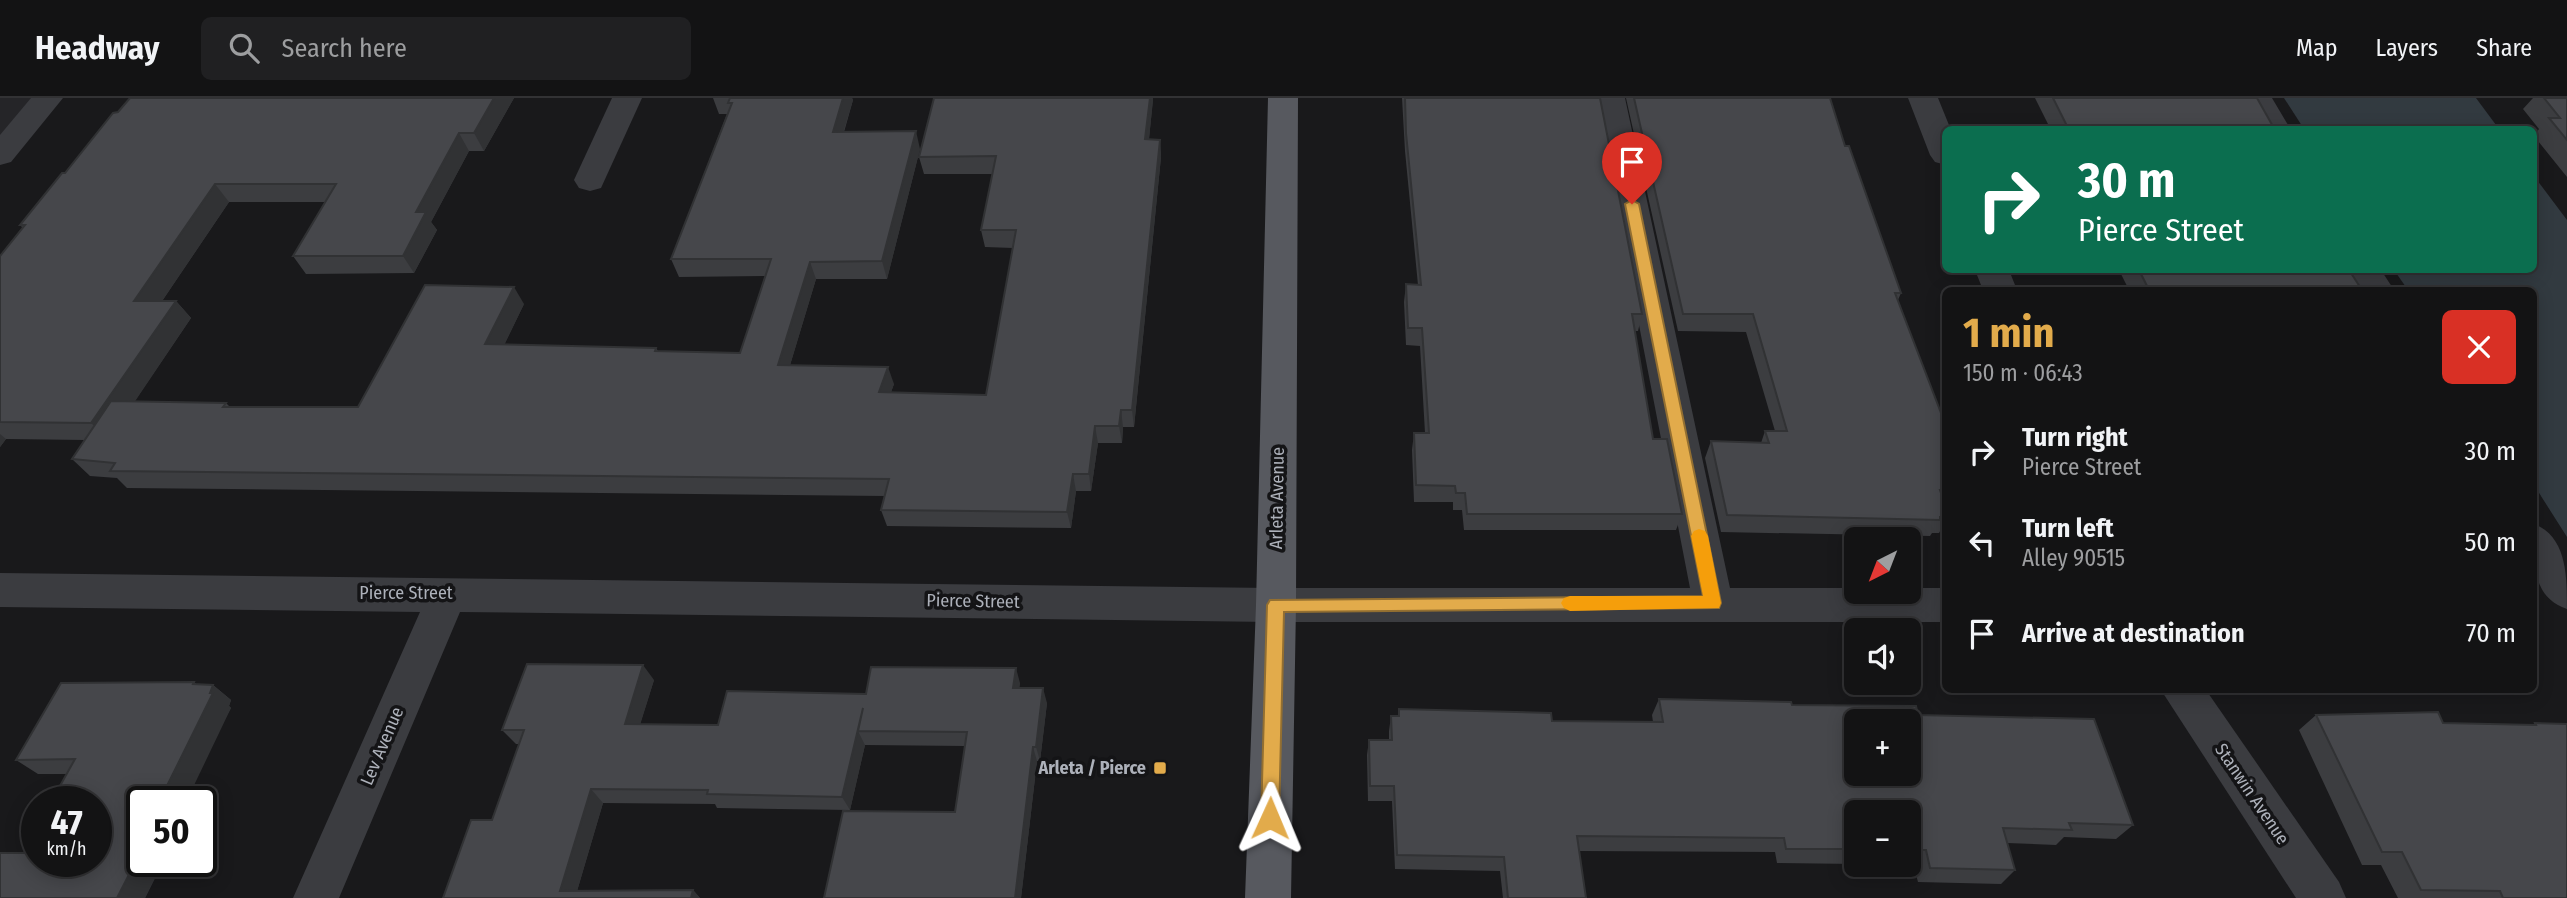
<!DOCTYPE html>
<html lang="en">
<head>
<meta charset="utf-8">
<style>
	:root { --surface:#131314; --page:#202022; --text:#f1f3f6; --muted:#9d9ea0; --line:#323234; --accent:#e2ab4b }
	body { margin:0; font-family:"Fira Sans Condensed",sans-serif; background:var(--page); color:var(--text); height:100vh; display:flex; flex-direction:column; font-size:26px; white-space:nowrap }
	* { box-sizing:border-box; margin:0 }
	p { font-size:23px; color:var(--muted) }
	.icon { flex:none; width:38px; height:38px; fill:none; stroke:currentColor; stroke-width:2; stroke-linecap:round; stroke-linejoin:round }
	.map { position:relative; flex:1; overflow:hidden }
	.side { position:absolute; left:1942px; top:189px; width:595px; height:406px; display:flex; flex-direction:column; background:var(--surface); border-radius:10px; box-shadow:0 4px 18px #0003,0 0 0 2px var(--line) }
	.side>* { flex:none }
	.guide { position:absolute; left:1942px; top:28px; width:595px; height:147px; border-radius:10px; box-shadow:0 4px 18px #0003,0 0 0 2px var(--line); background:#0b6e4f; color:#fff; overflow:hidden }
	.needle { width:46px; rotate:222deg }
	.fabs { position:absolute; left:1844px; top:429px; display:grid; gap:14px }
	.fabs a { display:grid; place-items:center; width:77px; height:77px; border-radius:10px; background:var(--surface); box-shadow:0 4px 18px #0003,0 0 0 2px var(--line); font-size:35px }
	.speed { position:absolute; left:21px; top:688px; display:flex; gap:14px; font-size:35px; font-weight:700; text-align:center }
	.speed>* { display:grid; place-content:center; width:91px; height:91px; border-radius:50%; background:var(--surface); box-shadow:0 4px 18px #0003,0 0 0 2px var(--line); line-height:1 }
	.speed small { font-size:18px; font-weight:400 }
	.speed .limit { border:4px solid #111; border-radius:10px; background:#fff; color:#111 }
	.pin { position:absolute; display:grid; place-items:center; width:60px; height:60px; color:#fff; margin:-72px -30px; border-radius:50% 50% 50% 0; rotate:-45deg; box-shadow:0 0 7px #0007 }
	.pin .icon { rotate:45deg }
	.me { position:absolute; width:77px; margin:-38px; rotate:1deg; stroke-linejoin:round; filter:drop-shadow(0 0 5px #0008) }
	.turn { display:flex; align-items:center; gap:24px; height:147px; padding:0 21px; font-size:32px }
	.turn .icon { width:91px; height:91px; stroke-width:2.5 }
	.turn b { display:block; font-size:49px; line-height:60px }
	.round { display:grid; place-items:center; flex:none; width:74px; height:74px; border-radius:10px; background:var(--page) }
	.headline { display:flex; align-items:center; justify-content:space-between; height:119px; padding:0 21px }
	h1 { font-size:42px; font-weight:700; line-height:52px; color:var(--accent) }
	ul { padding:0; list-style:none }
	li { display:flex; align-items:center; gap:21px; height:91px; padding:0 21px }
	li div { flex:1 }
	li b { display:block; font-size:26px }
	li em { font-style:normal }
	header { display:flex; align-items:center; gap:42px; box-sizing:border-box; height:98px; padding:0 35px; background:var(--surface); border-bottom:2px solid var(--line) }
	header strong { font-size:33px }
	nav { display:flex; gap:38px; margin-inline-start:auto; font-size:24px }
	.search { width:490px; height:63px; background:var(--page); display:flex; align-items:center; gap:18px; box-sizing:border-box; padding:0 24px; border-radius:10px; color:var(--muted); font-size:26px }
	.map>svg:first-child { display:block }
	.built { fill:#252528 }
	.water { fill:#323a40 }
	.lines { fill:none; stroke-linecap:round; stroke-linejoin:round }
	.minor { fill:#3b3c40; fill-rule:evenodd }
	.major { fill:#57595f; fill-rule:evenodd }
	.wall { fill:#3c3d40 }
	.shaded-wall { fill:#313234 }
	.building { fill:#46474b; stroke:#313234; stroke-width:2; fill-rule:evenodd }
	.route { fill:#e2ab4b; stroke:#936f31; stroke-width:2 }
	.slow { fill:#f59e0b }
	.poi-dot { fill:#e2ab4b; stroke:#141416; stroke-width:2.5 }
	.labels { text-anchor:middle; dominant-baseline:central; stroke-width:7; stroke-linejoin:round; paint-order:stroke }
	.street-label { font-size:18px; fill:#adb1ba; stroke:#141416 }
	.poi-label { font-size:18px; font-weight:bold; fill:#adb1ba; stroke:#141416; text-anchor:end }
</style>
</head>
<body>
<header>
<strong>Headway</strong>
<div class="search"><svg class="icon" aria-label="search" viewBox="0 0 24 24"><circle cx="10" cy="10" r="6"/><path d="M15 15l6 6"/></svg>Search here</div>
<nav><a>Map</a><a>Layers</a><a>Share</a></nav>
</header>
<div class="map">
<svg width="2567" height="800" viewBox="0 0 2567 800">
	<rect width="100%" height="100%" fill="#19191b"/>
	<path class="built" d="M 0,0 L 48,0 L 0,57 Z"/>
	<g class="water">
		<path d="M 2284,0 L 2476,0 L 2499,31 L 2304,31 Z"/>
		<path d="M 2534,78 L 2567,122 L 2567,439 L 2534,387 L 2534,192 L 2408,192 L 2394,172 L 2534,172 Z"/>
	</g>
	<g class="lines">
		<g class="minor">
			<path d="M 31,0 L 63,0 L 11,64 L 0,67 L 0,37 Z"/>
			<path d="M 612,0 L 642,0 L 601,90 L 590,93 L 579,90 L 574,82 Z"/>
			<path d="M 1595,0 L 1625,0 L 1730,490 L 1857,490 L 1857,494 L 1909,494 L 1909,490 L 1946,490 L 1946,524 L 1276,524 L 460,514 L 339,800 L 293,800 L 420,514 L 0,509 L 0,475 L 1276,490 L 1690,490 Z"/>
			<path d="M 1908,0 L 1938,0 L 1951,32 L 1946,32 L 1946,67 L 1935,64 L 1930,57 Z"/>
			<path d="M 2242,0 L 2272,0 L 2291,32 L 2260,32 Z"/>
			<path d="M 1975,172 L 2009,172 L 2017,192 L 1983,192 Z"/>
			<path d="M 2347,172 L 2381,172 L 2394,192 L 2360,192 Z"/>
			<path d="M 2534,426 C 2567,439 2567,478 2567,511 C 2529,498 2534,459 2534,426 Z"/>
			<path d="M 2161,592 L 2206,592 L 2339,784 L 2346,800 L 2296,800 Z"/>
		</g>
		<path class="major" d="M 1268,0 L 1298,0 L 1296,507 L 1291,800 L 1245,800 L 1256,507 Z"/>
	</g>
	<g class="wall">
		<path d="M 130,0 L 514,0 L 484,53 L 469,53 L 431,124 L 437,132 L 414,175 L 306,176 L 293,158 L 325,104 L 229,104 L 162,203 L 176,203 L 191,220 L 134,304 L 226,305 L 230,309 L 358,309 L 524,206 L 504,247 L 656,250 L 658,253 L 740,255 L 765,178 L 679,179 L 671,161 L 727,16 L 719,16 L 713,0 L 852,0 L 853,2 L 844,34 L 920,51 L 887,181 L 816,181 L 790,267 L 894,286 L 891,294 L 986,297 L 1013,150 L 985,149 L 981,132 L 992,76 L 924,76 L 919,59 L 934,0 L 1153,0 L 1149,41 L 1160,42 L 1161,59 L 1134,329 L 1123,329 L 1122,345 L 1098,345 L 1091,393 L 1076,393 L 1071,430 L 887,428 L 881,412 L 885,398 L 127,390 L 117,380 L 90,378 L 72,361 L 85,342 L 6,341 L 0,349 L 0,158 L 23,130 L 20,127 Z"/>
		<path d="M 1402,0 L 1600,0 L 1642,216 L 1638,233 L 1635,233 L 1653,341 L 1682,416 L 1676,432 L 1464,432 L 1462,412 L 1453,412 L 1453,404 L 1414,404 L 1412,352 L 1414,335 L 1425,335 L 1420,248 L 1406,247 L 1404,204 L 1406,186 L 1418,187 L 1405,53 Z"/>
		<path d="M 1626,0 L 1830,0 L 1845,48 L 1901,195 L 1898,202 L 1946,328 L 1946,423 L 1939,435 L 1932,435 L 1930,438 L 1721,434 L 1705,360 L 1711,343 L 1761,345 L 1765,333 L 1775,333 L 1746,234 L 1678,233 Z"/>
		<path d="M 2035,0 L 2257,0 L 2275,32 L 2051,32 Z"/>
		<path d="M 2533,0 L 2567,0 L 2567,79 L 2534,38 L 2539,31 L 2523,11 Z"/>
		<path d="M 2119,172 L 2349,172 L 2362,192 L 2129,192 Z"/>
		<path d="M 654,582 L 640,626 L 718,627 L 866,596 L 1020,585 L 1019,590 L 1047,605 L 1040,663 L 1037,663 L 1021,800 L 824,800 L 955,714 L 965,648 L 865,647 L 850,712 L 717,710 L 715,706 L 603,705 L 577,793 L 693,792 L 700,800 L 443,800 L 492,722 L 519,646 L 516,646 L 502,632 Z"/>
		<path d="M 194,584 L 197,587 L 213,587 L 231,602 L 229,608 L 231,610 L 142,763 L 157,763 L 155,767 L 160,770 L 145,800 L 0,800 L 67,676 L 38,676 L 16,662 Z"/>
		<path d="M 1659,601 L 1792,607 L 1918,617 L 2133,727 L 2116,741 L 2064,739 L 2056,747 L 2007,745 L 2015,772 L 2001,786 L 1918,784 L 1913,766 L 1909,766 L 1909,714 L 1857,714 L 1857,766 L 1777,765 L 1775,754 L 1579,753 L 1586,800 L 1503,800 L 1500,773 L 1395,771 L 1392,703 L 1368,703 L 1367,657 L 1369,642 L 1389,642 L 1389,633 L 1391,618 L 1398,618 L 1399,611 L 1552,623 L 1653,624 L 1652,617 Z"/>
		<path d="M 2316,617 L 2443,625 L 2532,627 L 2535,625 L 2567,626 L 2567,800 L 2398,800 L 2381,767 L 2362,767 L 2299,632 Z"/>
	</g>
	<g class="shaded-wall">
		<path d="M 494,0 L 514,0 L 484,53 L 474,35 Z"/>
		<path d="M 843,0 L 852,0 L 853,2 L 838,52 L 833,34 Z"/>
		<path d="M 1150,0 L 1153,0 L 1153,3 L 1147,59 L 1145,41 Z"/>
		<path d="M 916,33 L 920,51 L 887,181 L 882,163 Z"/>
		<path d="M 459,35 L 469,53 L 431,124 L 437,132 L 414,175 L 403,158 L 416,114 Z"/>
		<path d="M 1160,42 L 1161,59 L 1134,329 L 1132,312 Z"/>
		<path d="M 215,86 L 229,104 L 150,221 L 134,203 Z"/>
		<path d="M 810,164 L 816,181 L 785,284 L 778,267 Z"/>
		<path d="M 514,189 L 524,206 L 496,264 L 485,246 Z"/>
		<path d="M 176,203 L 191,220 L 109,342 L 91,325 Z"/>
		<path d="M 888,269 L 894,286 L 885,311 L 879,294 Z"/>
		<path d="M 1121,312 L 1123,329 L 1122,345 L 1119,328 Z"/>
		<path d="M 1095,328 L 1098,345 L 1091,393 L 1089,376 Z"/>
		<path d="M 0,336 L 6,341 L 0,349 Z"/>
		<path d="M 1073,376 L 1076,393 L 1071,430 L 1067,414 Z"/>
		<path d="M 643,567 L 654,582 L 636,640 L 625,626 Z"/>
		<path d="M 1016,570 L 1020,585 L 1017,605 L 1013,590 Z"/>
		<path d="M 194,584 L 212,598 L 210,595 L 213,587 L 231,602 L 229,608 L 231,610 L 186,704 L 159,704 Z"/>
		<path d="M 1043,590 L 1047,605 L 1040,663 L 1036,649 Z"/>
		<path d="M 863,610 L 858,633 L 865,647 L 850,712 L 842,699 Z"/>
		<path d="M 1033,649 L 1037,663 L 1021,800 L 1015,800 Z"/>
		<path d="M 591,691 L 603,705 L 575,800 L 560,793 Z"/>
		<path d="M 142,738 L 142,763 L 157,763 L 155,767 L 160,770 L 145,800 L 117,800 L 132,757 Z"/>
		<path d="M 693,792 L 700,800 L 691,800 Z"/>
	</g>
	<g class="building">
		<path d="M 130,0 L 494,0 L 474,35 L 459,35 L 416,114 L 426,114 L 403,158 L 293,158 L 336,86 L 215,86 L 134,203 L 176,203 L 91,325 L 0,324 L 0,158 L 25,127 L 20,127 L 62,75 L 65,75 L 113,15 L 118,14 Z"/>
		<path d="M 730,0 L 843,0 L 833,34 L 916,33 L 882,163 L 810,164 L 778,267 L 888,269 L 879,294 L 986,297 L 1016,132 L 981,132 L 996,58 L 919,59 L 934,0 L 1150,0 L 1145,41 L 1160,42 L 1132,312 L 1121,312 L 1119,328 L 1095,328 L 1089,376 L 1073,376 L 1067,414 L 881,412 L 889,381 L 110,373 L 115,365 L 72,361 L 111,303 L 226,305 L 223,309 L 358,309 L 425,187 L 514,189 L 485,246 L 656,250 L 655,253 L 740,255 L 771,161 L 671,161 L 732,5 L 728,5 Z"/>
		<path d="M 1405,0 L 1600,0 L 1642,216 L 1632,216 L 1653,341 L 1667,341 L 1682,416 L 1467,416 L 1465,395 L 1456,395 L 1455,388 L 1416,387 L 1414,335 L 1429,335 L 1422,230 L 1408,230 L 1406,186 L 1421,187 L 1406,35 Z"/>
		<path d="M 1634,0 L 1830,0 L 1845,48 L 1849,48 L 1901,195 L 1895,195 L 1946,328 L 1946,392 L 1940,392 L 1946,410 L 1946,419 L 1940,419 L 1940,422 L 1727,417 L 1711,343 L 1769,345 L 1765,333 L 1787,333 L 1753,216 L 1683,216 Z"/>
		<path d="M 2053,0 L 2257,0 L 2275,32 L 2069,32 Z"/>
		<path d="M 2544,0 L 2567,0 L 2567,42 L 2549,20 L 2560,20 Z"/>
		<path d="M 2139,172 L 2349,172 L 2362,192 L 2149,192 Z"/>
		<path d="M 527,566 L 643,567 L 625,626 L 718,627 L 727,593 L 866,596 L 871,569 L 1016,570 L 1013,590 L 1043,590 L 1036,649 L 1033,649 L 1015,800 L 824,800 L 843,713 L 955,714 L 967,634 L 858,633 L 863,610 L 842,699 L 707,696 L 708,692 L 591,691 L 560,793 L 693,792 L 691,800 L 443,800 L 471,722 L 492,722 L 524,632 L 502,632 Z"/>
		<path d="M 194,584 L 193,586 L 213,587 L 210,595 L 213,595 L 159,704 L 142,704 L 142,738 L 132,757 L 139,757 L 117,800 L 0,800 L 0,755 L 24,755 L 37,731 L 37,763 L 96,763 L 96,704 L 51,704 L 75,661 L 16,662 L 61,585 Z"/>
		<path d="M 1659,601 L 1791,604 L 1792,607 L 1916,608 L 1918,617 L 2094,621 L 2133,727 L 2069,725 L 2072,732 L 2003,730 L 2015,772 L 1930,770 L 1926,752 L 1909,752 L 1909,714 L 1857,714 L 1857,751 L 1786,751 L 1784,740 L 1577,738 L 1586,800 L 1508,800 L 1504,759 L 1397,757 L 1394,688 L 1370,688 L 1369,642 L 1392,642 L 1391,618 L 1399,618 L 1399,611 L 1551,615 L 1552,623 L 1663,624 ZM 1857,623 L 1909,623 L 1909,676 L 1857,676 Z"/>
		<path d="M 2438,614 L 2443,625 L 2536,627 L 2535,625 L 2567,626 L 2567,800 L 2503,800 L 2500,793 L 2421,792 L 2402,754 L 2382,754 L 2316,617 Z"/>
	</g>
	<path class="route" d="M 1632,102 L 1639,106 L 1721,505 L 1719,510 L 1284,514 L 1279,720 L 1277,726 L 1270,729 L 1264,726 L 1261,720 L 1267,507 L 1270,502 L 1703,498 L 1625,106 Z"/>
	<path class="slow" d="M 1699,431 L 1705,433 L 1708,438 L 1721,505 L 1719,510 L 1570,513 L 1564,510 L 1561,505 L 1564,500 L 1570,498 L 1703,498 L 1691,438 L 1694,433 Z"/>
	<rect class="poi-dot" x="1153" y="663" width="14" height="14" rx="3.5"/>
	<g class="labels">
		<g class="street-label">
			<text transform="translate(1277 400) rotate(-89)">Arleta Avenue</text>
			<text x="406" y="495">Pierce Street</text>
			<text transform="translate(973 503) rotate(1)">Pierce Street</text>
			<text transform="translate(382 648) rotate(-67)">Lev Avenue</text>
			<text transform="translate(2252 696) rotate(56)">Stanwin Avenue</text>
		</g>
		<g class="poi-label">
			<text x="1146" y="670">Arleta / Pierce</text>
		</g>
	</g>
</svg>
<div class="fabs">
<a><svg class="needle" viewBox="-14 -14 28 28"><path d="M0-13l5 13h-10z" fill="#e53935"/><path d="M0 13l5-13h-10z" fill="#9d9ea0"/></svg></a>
<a><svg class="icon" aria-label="sound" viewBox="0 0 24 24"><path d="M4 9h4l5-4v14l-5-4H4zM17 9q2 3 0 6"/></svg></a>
<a>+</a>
<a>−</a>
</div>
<div class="speed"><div>47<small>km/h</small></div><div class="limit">50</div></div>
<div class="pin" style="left:1632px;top:106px;background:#d93025"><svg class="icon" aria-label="arrive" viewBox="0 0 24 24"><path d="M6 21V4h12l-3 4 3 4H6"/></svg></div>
<svg class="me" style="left:1270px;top:720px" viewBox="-20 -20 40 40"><path d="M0-17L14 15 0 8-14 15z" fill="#e2ab4b" stroke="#fff" stroke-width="4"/></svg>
<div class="guide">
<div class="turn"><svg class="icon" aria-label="right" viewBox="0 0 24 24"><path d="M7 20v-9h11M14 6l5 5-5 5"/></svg><div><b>30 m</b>Pierce Street</div></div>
</div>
<section class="side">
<div class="headline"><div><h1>1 min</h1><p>150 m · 06:43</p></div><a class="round" style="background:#d93025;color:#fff"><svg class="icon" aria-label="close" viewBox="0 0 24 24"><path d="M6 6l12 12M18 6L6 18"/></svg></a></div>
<ul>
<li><svg class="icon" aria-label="right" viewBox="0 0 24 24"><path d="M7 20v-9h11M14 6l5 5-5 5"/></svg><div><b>Turn right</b><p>Pierce Street</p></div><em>30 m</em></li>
<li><svg class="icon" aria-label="left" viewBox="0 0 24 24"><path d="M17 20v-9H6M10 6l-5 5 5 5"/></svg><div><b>Turn left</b><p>Alley 90515</p></div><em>50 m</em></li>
<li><svg class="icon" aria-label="arrive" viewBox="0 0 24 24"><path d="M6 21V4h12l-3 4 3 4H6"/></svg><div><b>Arrive at destination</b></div><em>70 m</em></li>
</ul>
</section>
</div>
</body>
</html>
